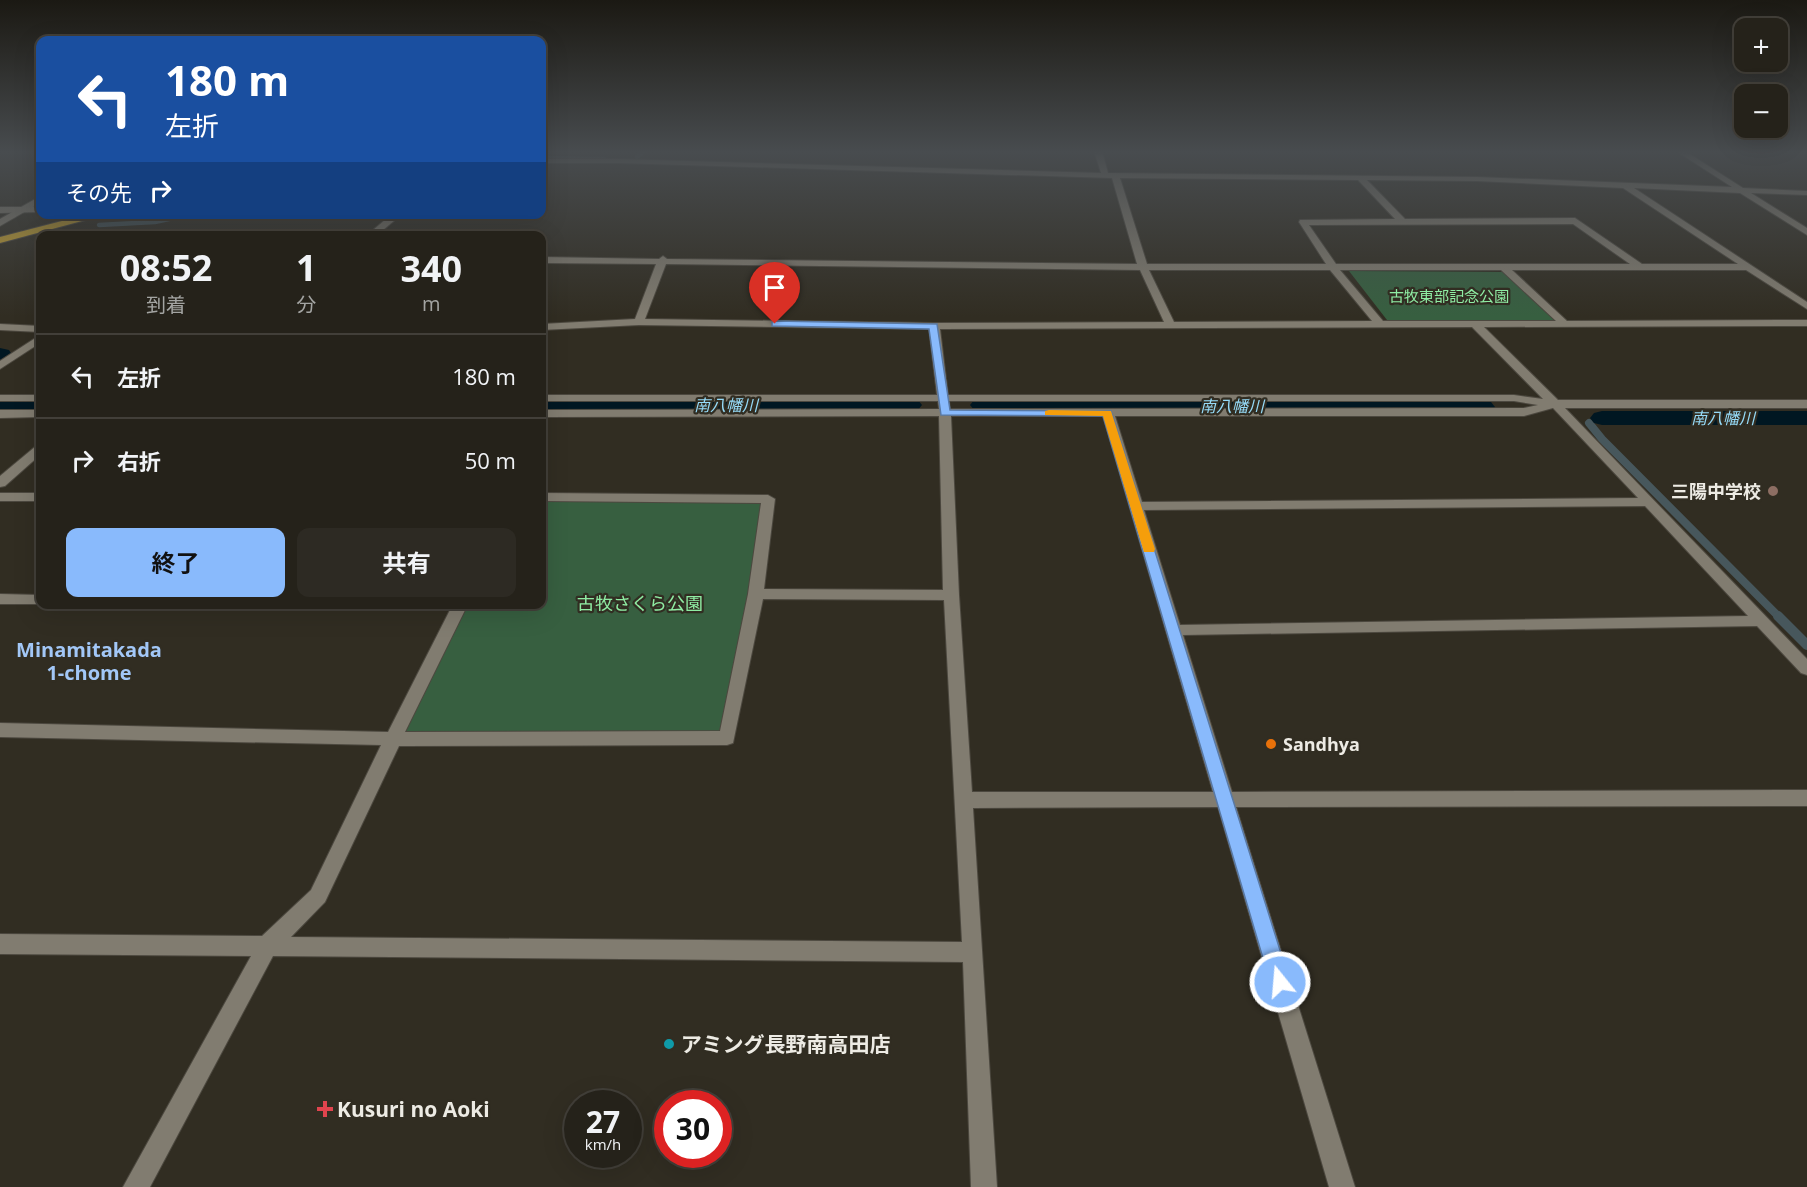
<!DOCTYPE html>
<html lang="ja">
<head>
<meta charset="utf-8">
<style>
	:root { --surface:#25221a; --page:#2d2a23; --text:#f1f3f6; --muted:#a3a4a2; --line:#423f39; --accent:#89bafc }
	body { margin:0; font-family:"Open Sans","Noto Sans JP",sans-serif; background:var(--page); color:var(--text); height:100vh; display:flex; flex-direction:column; font-size:22px; white-space:nowrap }
	* { box-sizing:border-box; margin:0 }
	p { font-size:20px; color:var(--muted) }
	.icon { flex:none; width:33px; height:33px; fill:none; stroke:currentColor; stroke-width:2; stroke-linecap:round; stroke-linejoin:round }
	.map { position:relative; flex:1; overflow:hidden }
	.details { position:absolute; left:36px; top:231px; width:510px; height:378px; display:flex; flex-direction:column; background:var(--surface); border-radius:12px; box-shadow:0 6px 24px #0002,0 0 0 2px var(--line) }
	.details>* { flex:none }
	.hud { position:absolute; left:36px; top:36px; width:510px; height:183px; border-radius:12px; box-shadow:0 6px 24px #0002,0 0 0 2px var(--line); background:#1a4fa0; color:#fff; overflow:hidden }
	.controls { position:absolute; left:1734px; top:18px; display:grid; gap:12px }
	.controls a { display:grid; place-items:center; width:54px; height:54px; border-radius:12px; background:var(--surface); box-shadow:0 6px 24px #0002,0 0 0 2px var(--line); font-size:30px }
	.speed { position:absolute; left:564px; top:1090px; display:flex; gap:12px; font-size:30px; font-weight:700; text-align:center }
	.speed>* { display:grid; place-content:center; width:78px; height:78px; border-radius:50%; background:var(--surface); box-shadow:0 6px 24px #0002,0 0 0 2px var(--line); line-height:1 }
	.speed small { font-size:15px; font-weight:400 }
	.speed .limit { border:9px solid #d22; background:#fff; color:#111 }
	.pin { position:absolute; display:grid; place-items:center; width:51px; height:51px; color:#fff; margin:-62px -26px; border-radius:50% 50% 50% 0; rotate:-45deg; box-shadow:0 0 6px #0007 }
	.pin .icon { rotate:45deg }
	.me { position:absolute; width:66px; margin:-33px; rotate:343deg; stroke-linejoin:round; filter:drop-shadow(0 0 4px #0008) }
	.turn { display:flex; align-items:center; gap:21px; height:126px; padding:0 30px; font-size:27px }
	.turn .icon { width:78px; height:78px; stroke-width:2.5 }
	.turn b { display:block; font-size:42px; line-height:51px }
	.then { display:flex; align-items:center; height:57px; padding:0 30px; background:#0003; gap:12px; font-size:22px }
	.eta { display:flex; justify-content:space-evenly; align-items:center; height:102px; text-align:center }
	.eta b { font-size:36px; font-weight:700; line-height:42px }
	.action { display:flex; gap:12px; margin-top:auto; padding:12px 30px }
	.action a { flex:1; height:69px; border-radius:12px; background:var(--accent); color:#111; font-size:24px; font-weight:700; line-height:69px; text-align:center }
	.action a+a { background:var(--page); color:var(--text) }
	ul { padding:0; list-style:none }
	li { display:flex; align-items:center; gap:18px; height:84px; padding:0 30px; border-top:2px solid var(--line) }
	li div { flex:1 }
	li b { display:block; font-size:22px }
	li em { font-style:normal }
	.map>svg:first-child { display:block }
	.green { fill:#375f40 }
	.lines { fill:none; stroke-linecap:round; stroke-linejoin:round }
	.stream-far2 { stroke:#47575c; stroke-width:4.5 }
	.stream-far1 { stroke:#47575c; stroke-width:8 }
	.stream { stroke:#47575c; stroke-width:10 }
	.canal { fill:#001722; fill-rule:evenodd }
	.street-casing { stroke:#4c483f; stroke-width:2 }
	.secondary-casing { stroke:#4c483f; stroke-width:2 }
	.highway-casing { stroke:#4c483f; stroke-width:2 }
	.street { fill:#817c70; fill-rule:evenodd }
	.secondary { fill:#817c70; fill-rule:evenodd }
	.highway { fill:#cba52f; fill-rule:evenodd }
	.route { fill:#89bafc; stroke:#5979a4; stroke-width:1.5 }
	.slow { fill:#f59e0b }
	.education-dot { fill:#8d6e63; stroke:#312d22; stroke-width:2 }
	.food-dot { fill:#e8710a; stroke:#312d22; stroke-width:2 }
	.culture-dot { fill:#0f9aa8; stroke:#312d22; stroke-width:2 }
	.health-dot { fill:#e0444e; stroke:#312d22; stroke-width:2 }
	.labels { text-anchor:middle; dominant-baseline:central; stroke-width:4.5; stroke-linejoin:round; paint-order:stroke }
	.far-park-label { font-size:15px; fill:#8feca3; stroke:#312d22 }
	.far-water-label { font-size:16px; font-style:italic; fill:#96dbf9; stroke:#312d22 }
	.poi-label { font-size:18px; font-weight:bold; fill:#edebe4; stroke:#312d22; text-anchor:end }
	.park-label { font-size:18px; fill:#8feca3; stroke:#312d22 }
	.neighbourhood-label { font-size:20px; font-weight:bold; fill:#a2c7f7; stroke:#312d22 }
	.near-poi-label { font-size:21px; font-weight:bold; fill:#edebe4; stroke:#312d22; text-anchor:start }
</style>
</head>
<body>
<div class="map">
<svg width="1807" height="1187" viewBox="0 0 1807 1187">
	<rect width="100%" height="100%" fill="#312d22"/>
	<g class="green">
		<path d="M 1349,271 L 1504,272 L 1556,321 L 1387,320 Z"/>
		<path d="M 542,497 L 768,499 L 727,738 L 393,739 L 462,605 L 542,604 Z"/>
	</g>
	<g class="lines">
		<g class="stream-far2">
			<path d="M 637,157 L 644,151"/>
			<path d="M 542,158 L 604,159"/>
			<path d="M 99,225 L 155,222 L 192,214"/>
		</g>
		<path class="stream-far1" d="M 1589,423 L 1602,439 L 1779,617"/>
		<path class="stream" d="M 1778,616 L 1807,645"/>
		<g class="canal">
			<path d="M 0,348 L 9,350 L 12,355 L 9,360 L 0,362 Z"/>
			<rect x="0" y="398" width="40" height="14"/>
			<path d="M 542,398 L 910,398 L 918,400 L 922,405 L 918,410 L 910,412 L 542,412 Z"/>
			<path d="M 982,398 L 1483,400 L 1491,402 L 1495,407 L 1491,412 L 1483,414 L 982,412 L 974,410 L 970,405 L 974,400 Z"/>
			<path d="M 1602,411 L 1807,411 L 1807,425 L 1602,425 L 1594,423 L 1590,418 L 1594,413 Z"/>
		</g>
		<defs>
			<g id="street">
				<path d="M 1094,151 L 1102,151 L 1108,173 L 1477,177 L 1732,187 L 1676,151 L 1685,151 L 1743,188 L 1807,191 L 1807,195 L 1751,193 L 1807,228 L 1807,235 L 1740,193 L 1634,188 L 1807,302 L 1807,309 L 1746,270 L 1512,270 L 1567,321 L 1807,320 L 1807,326 L 1484,327 L 1558,400 L 1807,400 L 1807,408 L 1565,408 L 1807,659 L 1807,675 L 1801,673 L 1757,626 L 1183,635 L 1232,792 L 1807,790 L 1807,806 L 1236,807 L 1355,1187 L 1329,1187 L 1218,807 L 973,808 L 997,1187 L 971,1187 L 963,962 L 273,956 L 150,1187 L 123,1187 L 251,956 L 0,954 L 0,934 L 262,936 L 311,890 L 381,745 L 0,737 L 0,723 L 388,732 L 453,604 L 468,604 L 405,732 L 720,731 L 748,594 L 761,503 L 542,501 L 542,493 L 768,495 L 775,499 L 764,589 L 943,590 L 939,416 L 542,417 L 542,410 L 939,409 L 938,401 L 542,401 L 542,395 L 937,395 L 929,329 L 639,325 L 542,330 L 542,324 L 635,319 L 656,264 L 542,263 L 542,257 L 659,259 L 663,256 L 667,259 L 1137,264 L 1112,178 L 619,163 L 542,163 L 542,159 L 619,159 L 1101,173 ZM 1120,178 L 1358,180 L 1395,219 L 1300,220 L 1299,222 L 1326,264 L 1147,264 ZM 1367,180 L 1477,181 L 1623,188 L 1738,264 L 1642,264 L 1575,218 L 1405,219 ZM 1573,224 L 1630,264 L 1336,264 L 1309,225 ZM 666,264 L 1140,270 L 1164,322 L 934,323 L 645,319 ZM 1149,270 L 1330,270 L 1372,321 L 1174,322 ZM 1340,270 L 1501,270 L 1556,321 L 1383,321 ZM 1472,327 L 1543,399 L 1514,395 L 948,395 L 940,329 ZM 949,401 L 1514,401 L 1538,405 L 1524,408 L 950,409 ZM 1553,408 L 1638,498 L 1142,502 L 1115,416 L 1524,416 ZM 951,416 L 1103,416 L 1213,792 L 972,792 L 959,595 ZM 1645,506 L 1748,616 L 1180,625 L 1144,510 ZM 763,599 L 944,600 L 962,942 L 291,937 L 325,902 L 399,746 L 727,745 L 733,743 Z"/>
				<path d="M 37,198 L 40,198 L 40,203 L 0,226 L 0,219 Z"/>
				<path d="M 392,214 L 402,214 L 376,236 L 366,236 Z"/>
				<path d="M 0,324 L 40,326 L 40,332 L 0,330 Z"/>
				<path d="M 40,335 L 40,343 L 0,369 L 0,361 Z"/>
				<rect x="0" y="395" width="40" height="6"/>
				<path d="M 0,410 L 40,410 L 40,417 L 0,418 Z"/>
				<path d="M 40,445 L 40,455 L 5,486 L 0,487 L 0,476 L 36,446 Z"/>
				<rect x="0" y="493" width="40" height="8"/>
				<path d="M 0,594 L 40,595 L 42,604 L 0,604 Z"/>
			</g>
			<path id="secondary" d="M 0,207 L 40,207 L 40,212 L 0,213 Z"/>
			<path id="highway" d="M 89,214 L 108,214 L 0,243 L 0,237 Z"/>
		</defs>
		<use href="#street" class="street-casing"/>
		<use href="#secondary" class="secondary-casing"/>
		<use href="#highway" class="highway-casing"/>
		<use href="#street" class="street"/>
		<use href="#secondary" class="secondary"/>
		<use href="#highway" class="highway"/>
	</g>
	<linearGradient id="sky" x2="0" y2="1"><stop stop-color="#1b1913"/><stop offset="0.48" stop-color="#484c4f"/><stop offset="1" stop-color="#484c4f" stop-opacity="0"/></linearGradient>
	<rect width="1807" height="317" fill="url(#sky)"/>
	<path class="route" d="M 775,321 L 937,324 L 950,410 L 1111,411 L 1290,982 L 1287,989 L 1280,992 L 1273,989 L 1270,982 L 1103,416 L 941,415 L 929,329 L 772,326 L 772,322 Z"/>
	<path class="slow" d="M 1049,410 L 1111,411 L 1155,549 L 1154,552 L 1144,552 L 1143,549 L 1103,416 L 1045,415 L 1045,411 Z"/>
	<circle class="education-dot" cx="1773" cy="491" r="6"/>
	<circle class="food-dot" cx="1271" cy="744" r="6"/>
	<circle class="culture-dot" cx="669" cy="1044" r="6"/>
	<path class="health-dot" d="M322 1100h6v6h6v6h-6v6h-6v-6h-6v-6h6z"/>
	<g class="labels">
		<g class="far-park-label">
			<text x="1449" y="296">古牧東部記念公園</text>
		</g>
		<g class="far-water-label">
			<text x="726" y="405">南八幡川</text>
			<text x="1232" y="406">南八幡川</text>
			<text x="1723" y="418">南八幡川</text>
		</g>
		<g class="poi-label">
			<text x="1761" y="491">三陽中学校</text>
			<text x="1283" y="744" text-anchor="start">Sandhya</text>
		</g>
		<g class="park-label">
			<text x="640" y="603">古牧さくら公園</text>
		</g>
		<g class="neighbourhood-label">
			<text x="89" y="649">Minamitakada<tspan x="89" dy="23">1-chome</tspan></text>
		</g>
		<g class="near-poi-label">
			<text x="681" y="1044">アミング長野南高田店</text>
			<text x="337" y="1109">Kusuri no Aoki</text>
		</g>
	</g>
</svg>
<div class="controls">
<a>+</a>
<a>−</a>
</div>
<div class="speed"><div>27<small>km/h</small></div><div class="limit">30</div></div>
<div class="pin" style="left:775px;top:324px;background:#d93025"><svg class="icon" aria-label="arrive" viewBox="0 0 24 24"><path d="M6 21V4h12l-3 4 3 4H6"/></svg></div>
<svg class="me" style="left:1280px;top:982px" viewBox="-20 -20 40 40"><circle r="17" fill="#89bafc" stroke="#fff" stroke-width="3"/><path d="M0-11L8 9 0 5-8 9z" fill="#fff"/></svg>
<div class="hud">
<div class="turn"><svg class="icon" aria-label="left" viewBox="0 0 24 24"><path d="M17 20v-9H6M10 6l-5 5 5 5"/></svg><div><b>180 m</b>左折</div></div>
<div class="then">その先<svg class="icon" aria-label="right" viewBox="0 0 24 24"><path d="M7 20v-9h11M14 6l5 5-5 5"/></svg></div>
</div>
<section class="details">
<div class="eta">
<div><b>08:52</b><p>到着</p></div>
<div><b>1</b><p>分</p></div>
<div><b>340</b><p>m</p></div>
</div>
<ul>
<li><svg class="icon" aria-label="left" viewBox="0 0 24 24"><path d="M17 20v-9H6M10 6l-5 5 5 5"/></svg><div><b>左折</b></div><em>180 m</em></li>
<li><svg class="icon" aria-label="right" viewBox="0 0 24 24"><path d="M7 20v-9h11M14 6l5 5-5 5"/></svg><div><b>右折</b></div><em>50 m</em></li>
</ul>
<div class="action"><a>終了</a><a>共有</a></div>
</section>
</div>
</body>
</html>
